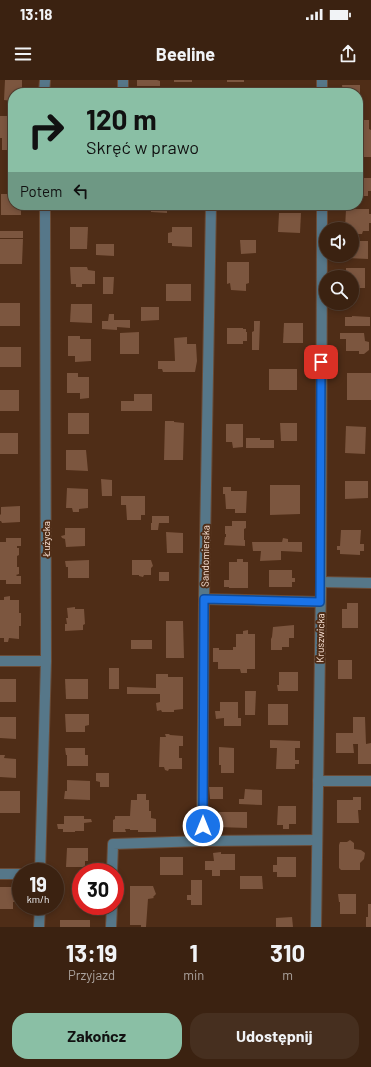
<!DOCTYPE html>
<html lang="pl">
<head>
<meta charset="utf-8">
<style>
	:root { --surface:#3b2211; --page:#462f1f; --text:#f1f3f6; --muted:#aca49f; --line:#543f31; --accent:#8abfa5 }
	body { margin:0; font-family:Barlow,sans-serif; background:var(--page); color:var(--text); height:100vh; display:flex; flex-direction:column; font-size:15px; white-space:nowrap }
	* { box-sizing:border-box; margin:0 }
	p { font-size:13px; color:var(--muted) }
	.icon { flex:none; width:22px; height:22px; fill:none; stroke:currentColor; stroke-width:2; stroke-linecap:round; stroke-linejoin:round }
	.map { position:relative; height:847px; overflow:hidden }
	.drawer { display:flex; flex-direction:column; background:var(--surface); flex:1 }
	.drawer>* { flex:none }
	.hud { position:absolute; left:8px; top:8px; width:355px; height:122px; border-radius:16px; box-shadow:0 2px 6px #0003,0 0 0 1px var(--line); background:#8abfa5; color:#111; overflow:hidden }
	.controls { position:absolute; left:319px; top:142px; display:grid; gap:8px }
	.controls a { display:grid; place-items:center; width:40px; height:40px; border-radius:50%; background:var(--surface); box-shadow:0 2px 6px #0003,0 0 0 1px var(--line); font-size:20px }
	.speed { position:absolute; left:12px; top:783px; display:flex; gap:8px; font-size:20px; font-weight:700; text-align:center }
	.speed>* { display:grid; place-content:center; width:52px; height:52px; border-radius:50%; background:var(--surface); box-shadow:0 2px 6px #0003,0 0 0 1px var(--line); line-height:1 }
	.speed small { font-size:10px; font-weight:400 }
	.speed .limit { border:6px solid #d22; background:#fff; color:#111 }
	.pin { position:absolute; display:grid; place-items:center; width:34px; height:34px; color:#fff; margin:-17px; border-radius:8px; box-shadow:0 2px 6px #0006 }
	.me { position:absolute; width:44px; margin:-22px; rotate:0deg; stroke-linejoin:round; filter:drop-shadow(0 0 3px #0008) }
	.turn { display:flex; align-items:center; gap:14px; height:84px; padding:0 12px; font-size:18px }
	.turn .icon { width:52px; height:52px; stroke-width:2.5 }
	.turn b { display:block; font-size:28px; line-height:34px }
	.then { display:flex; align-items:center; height:38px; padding:0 12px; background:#0003; gap:8px; font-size:15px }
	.eta { display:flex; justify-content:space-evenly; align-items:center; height:68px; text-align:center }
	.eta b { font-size:24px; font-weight:700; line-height:28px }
	.primary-button { display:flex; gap:8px; margin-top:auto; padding:8px 12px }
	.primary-button a { flex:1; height:46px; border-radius:16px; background:var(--accent); color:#111; font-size:16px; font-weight:700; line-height:46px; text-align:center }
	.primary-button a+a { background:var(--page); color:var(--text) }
	.status { display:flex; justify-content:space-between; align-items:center; height:28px; padding:0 20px; background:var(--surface); direction:ltr }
	.status svg { height:11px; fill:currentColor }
	header { display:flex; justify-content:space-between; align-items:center; height:52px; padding:0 12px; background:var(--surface); font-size:18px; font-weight:700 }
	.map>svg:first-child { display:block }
	.building { fill:#7c563f }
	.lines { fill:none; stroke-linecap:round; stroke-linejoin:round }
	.minor-casing { stroke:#6b4b36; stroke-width:12 }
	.minor { stroke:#567789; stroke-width:10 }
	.route-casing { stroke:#114b97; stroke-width:10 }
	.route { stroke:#1a73e8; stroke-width:7 }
	.labels { text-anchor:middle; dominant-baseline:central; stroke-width:4; stroke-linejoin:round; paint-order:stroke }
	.street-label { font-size:10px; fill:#fee7da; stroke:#4f2d17 }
</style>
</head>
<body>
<div class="status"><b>13:18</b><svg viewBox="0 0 49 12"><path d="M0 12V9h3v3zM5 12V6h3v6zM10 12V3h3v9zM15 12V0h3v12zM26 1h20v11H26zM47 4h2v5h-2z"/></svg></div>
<header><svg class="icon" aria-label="menu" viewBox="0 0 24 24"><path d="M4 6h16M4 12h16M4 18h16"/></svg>Beeline<svg class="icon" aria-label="share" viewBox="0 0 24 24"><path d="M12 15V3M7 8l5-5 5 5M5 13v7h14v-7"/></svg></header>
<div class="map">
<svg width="371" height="847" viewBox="0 0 371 847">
	<rect width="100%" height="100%" fill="#4f2d17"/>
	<g class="building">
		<path d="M 5,0 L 22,0 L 22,13 L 13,13 L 13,21 L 4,20 Z"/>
		<path d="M 137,0 L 157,0 L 160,1 L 160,6 L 137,6 Z"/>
		<rect x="174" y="0" width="18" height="2"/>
		<rect x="227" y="0" width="17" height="2"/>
		<path d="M 342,5 L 360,5 L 360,20 L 358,20 L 358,13 L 343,13 Z"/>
		<path d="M 0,36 L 8,36 L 8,40 L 13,40 L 13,70 L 2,70 L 2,58 L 0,58 Z"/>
		<path d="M 358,40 L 369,40 L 369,49 L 371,50 L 371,77 L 358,77 Z"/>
		<path d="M 358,98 L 371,98 L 371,111 L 368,111 L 368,116 L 358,116 Z"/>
		<path d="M 1,114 L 13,114 L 13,125 L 21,125 L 21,135 L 1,135 Z"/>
		<path d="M 68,125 L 92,125 L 92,128 L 80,128 L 81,127 L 68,126 Z"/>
		<path d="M 151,125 L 167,125 L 167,133 L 151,132 Z"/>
		<path d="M 346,129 L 369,129 L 369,134 L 371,134 L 371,143 L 369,143 L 369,151 L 363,151 L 362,154 L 355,154 L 355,151 L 352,151 L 352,149 L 345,149 Z"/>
		<path d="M 279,133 L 301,133 L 300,153 L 278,152 Z"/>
		<path d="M 70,147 L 88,147 L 87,169 L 70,169 Z"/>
		<path d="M 172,147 L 192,147 L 192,167 L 172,166 L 172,163 L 168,163 L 168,153 L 172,152 Z"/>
		<rect x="0" y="151" width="23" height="7"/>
		<path d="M 0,159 L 23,159 L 22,184 L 0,184 Z"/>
		<path d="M 240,160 L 256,160 L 256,173 L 241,174 Z"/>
		<path d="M 352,161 L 368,161 L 368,179 L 347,178 L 347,175 L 352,175 Z"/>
		<path d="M 96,164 L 114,164 L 114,176 L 96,175 Z"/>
		<path d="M 227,182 L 249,182 L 249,203 L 246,204 L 246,211 L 231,210 L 230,203 L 227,204 Z"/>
		<path d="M 70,187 L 87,187 L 88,190 L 95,191 L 95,204 L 82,204 L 82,207 L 76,207 L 76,204 L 71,204 Z"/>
		<path d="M 346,188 L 365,188 L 365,208 L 352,208 L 352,197 L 346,197 Z"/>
		<path d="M 103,197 L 114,197 L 113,214 L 103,214 Z"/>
		<rect x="166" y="204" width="25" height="17"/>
		<rect x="0" y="223" width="20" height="23"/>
		<path d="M 71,224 L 92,224 L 92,243 L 70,242 Z"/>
		<path d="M 141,227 L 159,227 L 159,240 L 141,241 Z"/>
		<path d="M 109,234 L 114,234 L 114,240 L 130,240 L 130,248 L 117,247 L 117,250 L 102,249 L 102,241 L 108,241 Z"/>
		<path d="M 352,236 L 370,237 L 370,246 L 345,246 L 345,237 L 352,237 Z"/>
		<path d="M 254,241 L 260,241 L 259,270 L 252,270 L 252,252 L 254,251 Z"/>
		<path d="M 284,243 L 303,243 L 303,263 L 283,263 Z"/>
		<path d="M 227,248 L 243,248 L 243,249 L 246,249 L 246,252 L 247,252 L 247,261 L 243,261 L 243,264 L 227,264 Z"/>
		<path d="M 139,252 L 139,274 L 120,274 L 120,253 Z"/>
		<path d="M 340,253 L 364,253 L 365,261 L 369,262 L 369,270 L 364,274 L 359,274 L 359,271 L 346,271 L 346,259 L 340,259 Z"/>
		<path d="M 68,256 L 80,256 L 80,259 L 91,259 L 91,281 L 75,282 L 75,276 L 68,276 Z"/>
		<path d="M 187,257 L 187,264 L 196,264 L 197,281 L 195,292 L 163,292 L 162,289 L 158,289 L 158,281 L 175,281 L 174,258 Z"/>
		<rect x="0" y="267" width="21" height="20"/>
		<rect x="269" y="289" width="28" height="21"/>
		<path d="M 67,293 L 78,293 L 78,297 L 89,297 L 89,318 L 80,319 L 80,313 L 67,313 Z"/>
		<rect x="347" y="293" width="24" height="27"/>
		<rect x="0" y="310" width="19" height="21"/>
		<path d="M 134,314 L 152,314 L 152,331 L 121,331 L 121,321 L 134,321 Z"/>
		<rect x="68" y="333" width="21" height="21"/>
		<path d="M 165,341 L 174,341 L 174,342 L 184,343 L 183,380 L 164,380 Z"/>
		<path d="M 280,343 L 297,343 L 297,361 L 281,361 Z"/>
		<path d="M 226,344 L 243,344 L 243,367 L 233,368 L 232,362 L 226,362 Z"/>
		<path d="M 346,346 L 366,347 L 365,374 L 345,373 Z"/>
		<rect x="0" y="353" width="18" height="21"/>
		<path d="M 246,358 L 260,358 L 260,360 L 274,360 L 274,368 L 246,368 Z"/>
		<path d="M 66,370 L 86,370 L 88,391 L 66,390 Z"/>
		<path d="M 101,399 L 112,400 L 112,416 L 102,416 Z"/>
		<path d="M 345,401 L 368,401 L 368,418 L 345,419 Z"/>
		<path d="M 270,405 L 300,405 L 300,434 L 270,435 Z"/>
		<path d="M 223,407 L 231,407 L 231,411 L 247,411 L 246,433 L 235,433 L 235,429 L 226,429 L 225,414 L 223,414 Z"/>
		<path d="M 67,408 L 88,409 L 88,428 L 79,429 L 79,432 L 73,432 L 72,428 L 66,428 Z"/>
		<path d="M 121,416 L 145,416 L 145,435 L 141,435 L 141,440 L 127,440 L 126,425 L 121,425 Z"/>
		<path d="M 20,426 L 20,442 L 2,443 L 1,441 L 0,441 L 0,435 L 1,434 L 1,427 Z"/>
		<path d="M 152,436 L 169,436 L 169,443 L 159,443 L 158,450 L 151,450 L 151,443 L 152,443 Z"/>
		<path d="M 232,441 L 246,441 L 246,448 L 244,449 L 244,460 L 245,460 L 245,466 L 224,465 L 225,457 L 226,457 L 226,454 L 225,454 L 225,446 L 232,446 Z"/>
		<path d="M 65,448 L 85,448 L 85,466 L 66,467 L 65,459 L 62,458 L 61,456 L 65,455 Z"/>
		<path d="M 341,450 L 361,450 L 360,464 L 364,464 L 364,471 L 360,471 L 360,475 L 340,474 L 340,470 L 337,470 L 337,466 L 340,466 Z"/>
		<path d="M 166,452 L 183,453 L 183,473 L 167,473 Z"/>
		<path d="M 6,458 L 21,458 L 21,466 L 17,466 L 17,468 L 19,468 L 19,475 L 17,476 L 17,487 L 19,487 L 19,494 L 16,495 L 17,496 L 21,496 L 21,504 L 6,504 L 6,500 L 0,500 L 0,462 L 6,462 Z"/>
		<path d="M 283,458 L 288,459 L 288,462 L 302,462 L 302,472 L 281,471 L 281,480 L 260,481 L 261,471 L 253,471 L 252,462 L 282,462 Z"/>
		<path d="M 237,479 L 243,479 L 243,482 L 248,482 L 248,508 L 229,508 L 229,507 L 224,507 L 224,500 L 229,500 L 229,482 L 237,482 Z"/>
		<path d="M 89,480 L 89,498 L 68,498 L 68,487 L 66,487 L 65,481 Z"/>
		<path d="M 132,480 L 151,480 L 153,486 L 151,488 L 151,495 L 144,495 L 143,497 L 139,496 L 139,495 L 132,495 Z"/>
		<path d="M 269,490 L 292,490 L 292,498 L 295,498 L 295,502 L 292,502 L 292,507 L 269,507 Z"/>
		<rect x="159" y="492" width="10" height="9"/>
		<path d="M 10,516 L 10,520 L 19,520 L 19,533 L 21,533 L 21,546 L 19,546 L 19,559 L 9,558 L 8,562 L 4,562 L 4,558 L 0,558 L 0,520 L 4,520 L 4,517 Z"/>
		<path d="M 347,523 L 358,523 L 358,548 L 342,548 L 342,529 L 347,529 Z"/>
		<path d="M 75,527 L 75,529 L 84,529 L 85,544 L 83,545 L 83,550 L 65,551 L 65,544 L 67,544 L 66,538 L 68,538 L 67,528 Z"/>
		<path d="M 166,541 L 183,541 L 184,578 L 166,578 Z"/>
		<path d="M 294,545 L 294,558 L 289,558 L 289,567 L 282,567 L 282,570 L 271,570 L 271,559 L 272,557 L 273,547 Z"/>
		<path d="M 248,550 L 248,554 L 255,554 L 255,589 L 247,589 L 247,593 L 241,593 L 240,589 L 218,589 L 218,582 L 213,582 L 213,568 L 219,568 L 219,570 L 233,570 L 233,567 L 236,567 L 236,554 L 243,554 L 243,551 Z"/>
		<rect x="131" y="560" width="21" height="9"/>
		<rect x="338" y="580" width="14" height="19"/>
		<rect x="109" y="588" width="10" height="21"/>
		<path d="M 279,592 L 298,592 L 298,611 L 278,611 L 277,605 L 279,605 Z"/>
		<path d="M 156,594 L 168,594 L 168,597 L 183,597 L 183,629 L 174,630 L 174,632 L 162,632 L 161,630 L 157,631 L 156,623 L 160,622 L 160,614 L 127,614 L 127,607 L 156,608 Z"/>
		<rect x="0" y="599" width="16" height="23"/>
		<path d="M 65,599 L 88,599 L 88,619 L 66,619 Z"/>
		<path d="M 245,611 L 256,611 L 255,635 L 245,635 Z"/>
		<path d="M 220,622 L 238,622 L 238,638 L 241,638 L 241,646 L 224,646 L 224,638 L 216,639 L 215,631 L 220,631 Z"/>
		<rect x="268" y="624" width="20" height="21"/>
		<path d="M 65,634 L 89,634 L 89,645 L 85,646 L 85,652 L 66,652 Z"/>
		<path d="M 0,637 L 16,637 L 16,659 L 0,658 Z"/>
		<path d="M 353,637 L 365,637 L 366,664 L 371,663 L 371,684 L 358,684 L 358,664 L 353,664 L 354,673 L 336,673 L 336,653 L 353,653 Z"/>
		<path d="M 165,654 L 169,654 L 170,655 L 183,656 L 183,666 L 179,666 L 179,678 L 182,678 L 182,689 L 169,689 L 168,691 L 165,690 L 164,687 L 159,687 L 160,657 L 166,657 Z"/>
		<path d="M 270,660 L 300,661 L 300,668 L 295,668 L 295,680 L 299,680 L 299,684 L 295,684 L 295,689 L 276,689 L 277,668 L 270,668 Z"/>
		<path d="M 219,667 L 234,668 L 234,693 L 221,693 L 221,685 L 219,685 Z"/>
		<path d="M 65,668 L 85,668 L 85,675 L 88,675 L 88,686 L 67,686 L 67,675 L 66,675 Z"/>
		<path d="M 0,675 L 5,675 L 4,678 L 16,679 L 16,698 L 0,697 Z"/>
		<path d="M 96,693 L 109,693 L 109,707 L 100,707 L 100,702 L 96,701 Z"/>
		<path d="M 67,700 L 90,701 L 90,720 L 64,719 L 65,711 L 67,711 Z"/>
		<path d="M 209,707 L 223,707 L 223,719 L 210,719 Z"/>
		<path d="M 245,709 L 262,710 L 262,725 L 239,724 L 239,719 L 244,719 Z"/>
		<rect x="0" y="711" width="20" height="22"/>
		<path d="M 137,714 L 146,714 L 146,720 L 149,720 L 149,731 L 151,731 L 151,738 L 156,739 L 156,752 L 138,752 L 138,750 L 130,750 L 130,749 L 125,749 L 126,752 L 113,752 L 113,740 L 115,739 L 115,736 L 130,736 L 131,720 L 137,720 Z"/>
		<path d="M 353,717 L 361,717 L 361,730 L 358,730 L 359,743 L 337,743 L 337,720 L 353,720 Z"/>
		<path d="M 278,726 L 296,726 L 296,744 L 289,744 L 289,749 L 283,749 L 283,745 L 277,745 Z"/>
		<path d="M 219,732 L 247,732 L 247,748 L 218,747 Z"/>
		<path d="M 64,736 L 84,736 L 84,739 L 91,739 L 92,742 L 84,743 L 84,751 L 75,751 L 75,752 L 63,752 L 63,749 L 58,749 L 57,744 L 64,744 Z"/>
		<path d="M 350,760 L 354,763 L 354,769 L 361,770 L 365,773 L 364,779 L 360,783 L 360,790 L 341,790 L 339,788 L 339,765 L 340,762 L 347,762 Z"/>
		<path d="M 67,768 L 88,768 L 88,781 L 85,781 L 85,787 L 66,787 Z"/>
		<path d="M 221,772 L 221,774 L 235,774 L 235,790 L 220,790 L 220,796 L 212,796 L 212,790 L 205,790 L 205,781 L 214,781 L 213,773 Z"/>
		<rect x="160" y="777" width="23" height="18"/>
		<path d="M 277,777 L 296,777 L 296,797 L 277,797 L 277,792 L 273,792 L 273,785 L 277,785 Z"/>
		<path d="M 240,796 L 262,796 L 263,809 L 240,809 Z"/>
		<path d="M 191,800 L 202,800 L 202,825 L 191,825 L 191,820 L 187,820 L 187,815 L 191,815 Z"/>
		<path d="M 130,806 L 153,806 L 156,814 L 153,817 L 154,818 L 148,819 L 146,847 L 141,847 L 141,845 L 130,845 Z"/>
		<path d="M 0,807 L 13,807 L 13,813 L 17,813 L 16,822 L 13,822 L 13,829 L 0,829 Z"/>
		<path d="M 338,814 L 356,814 L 356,834 L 340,834 L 340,822 L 339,822 Z"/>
		<path d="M 368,824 L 371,824 L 371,847 L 366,847 L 366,837 L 368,837 Z"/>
		<path d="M 292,837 L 293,847 L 276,847 L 276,838 Z"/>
		<rect x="60" y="840" width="30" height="7"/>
	</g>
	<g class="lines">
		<defs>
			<g id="minor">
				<path d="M 123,0 L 123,13"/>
				<path d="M 44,13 L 45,0"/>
				<path d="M 322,13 L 322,0"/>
				<path d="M 211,125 L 204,519 L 202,761 L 316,760"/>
				<path d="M 321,502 L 371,503"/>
				<path d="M 204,519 L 320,522"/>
				<path d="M 0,581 L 46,581"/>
				<path d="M 318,701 L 371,701"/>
				<path d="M 40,792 L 46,581 L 45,125"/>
				<path d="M 112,792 L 113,764 L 202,761"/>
				<path d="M 0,794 L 21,794"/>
				<path d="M 39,847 L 40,826"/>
				<path d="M 111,847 L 112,826"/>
				<path d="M 316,847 L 321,502 L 322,125"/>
			</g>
		</defs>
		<use href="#minor" class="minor-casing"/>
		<use href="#minor" class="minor"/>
	</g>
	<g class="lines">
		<defs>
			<path id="route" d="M 203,746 L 204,519 L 320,522 L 321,282"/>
		</defs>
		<use href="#route" class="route-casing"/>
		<use href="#route" class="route"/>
	</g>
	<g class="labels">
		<g class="street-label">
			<text transform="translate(46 459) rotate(-90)">Łużycka</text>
			<text transform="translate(205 476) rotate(-89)">Sandomierska</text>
			<text transform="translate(320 558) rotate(-89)">Kruszwicka</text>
		</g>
	</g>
</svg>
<div class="controls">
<a><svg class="icon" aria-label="sound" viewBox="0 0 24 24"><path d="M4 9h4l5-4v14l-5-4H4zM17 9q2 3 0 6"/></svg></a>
<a><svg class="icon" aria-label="search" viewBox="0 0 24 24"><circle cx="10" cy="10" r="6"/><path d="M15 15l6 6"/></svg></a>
</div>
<div class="speed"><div>19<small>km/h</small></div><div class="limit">30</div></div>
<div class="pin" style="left:321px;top:282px;background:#d93025"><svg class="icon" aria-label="arrive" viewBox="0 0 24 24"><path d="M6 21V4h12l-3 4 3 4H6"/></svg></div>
<svg class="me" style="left:203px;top:746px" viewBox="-20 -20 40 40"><circle r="17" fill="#1a73e8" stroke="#fff" stroke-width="3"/><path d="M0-11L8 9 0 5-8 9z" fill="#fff"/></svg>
<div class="hud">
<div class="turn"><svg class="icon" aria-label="right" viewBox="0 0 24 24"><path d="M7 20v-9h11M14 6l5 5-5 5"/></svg><div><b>120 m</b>Skręć w prawo</div></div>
<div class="then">Potem<svg class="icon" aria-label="left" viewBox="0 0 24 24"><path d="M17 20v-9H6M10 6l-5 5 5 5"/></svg></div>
</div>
</div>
<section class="drawer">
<div class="eta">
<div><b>13:19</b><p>Przyjazd</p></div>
<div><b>1</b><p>min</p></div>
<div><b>310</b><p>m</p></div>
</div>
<div class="primary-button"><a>Zakończ</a><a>Udostępnij</a></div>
</section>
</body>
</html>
